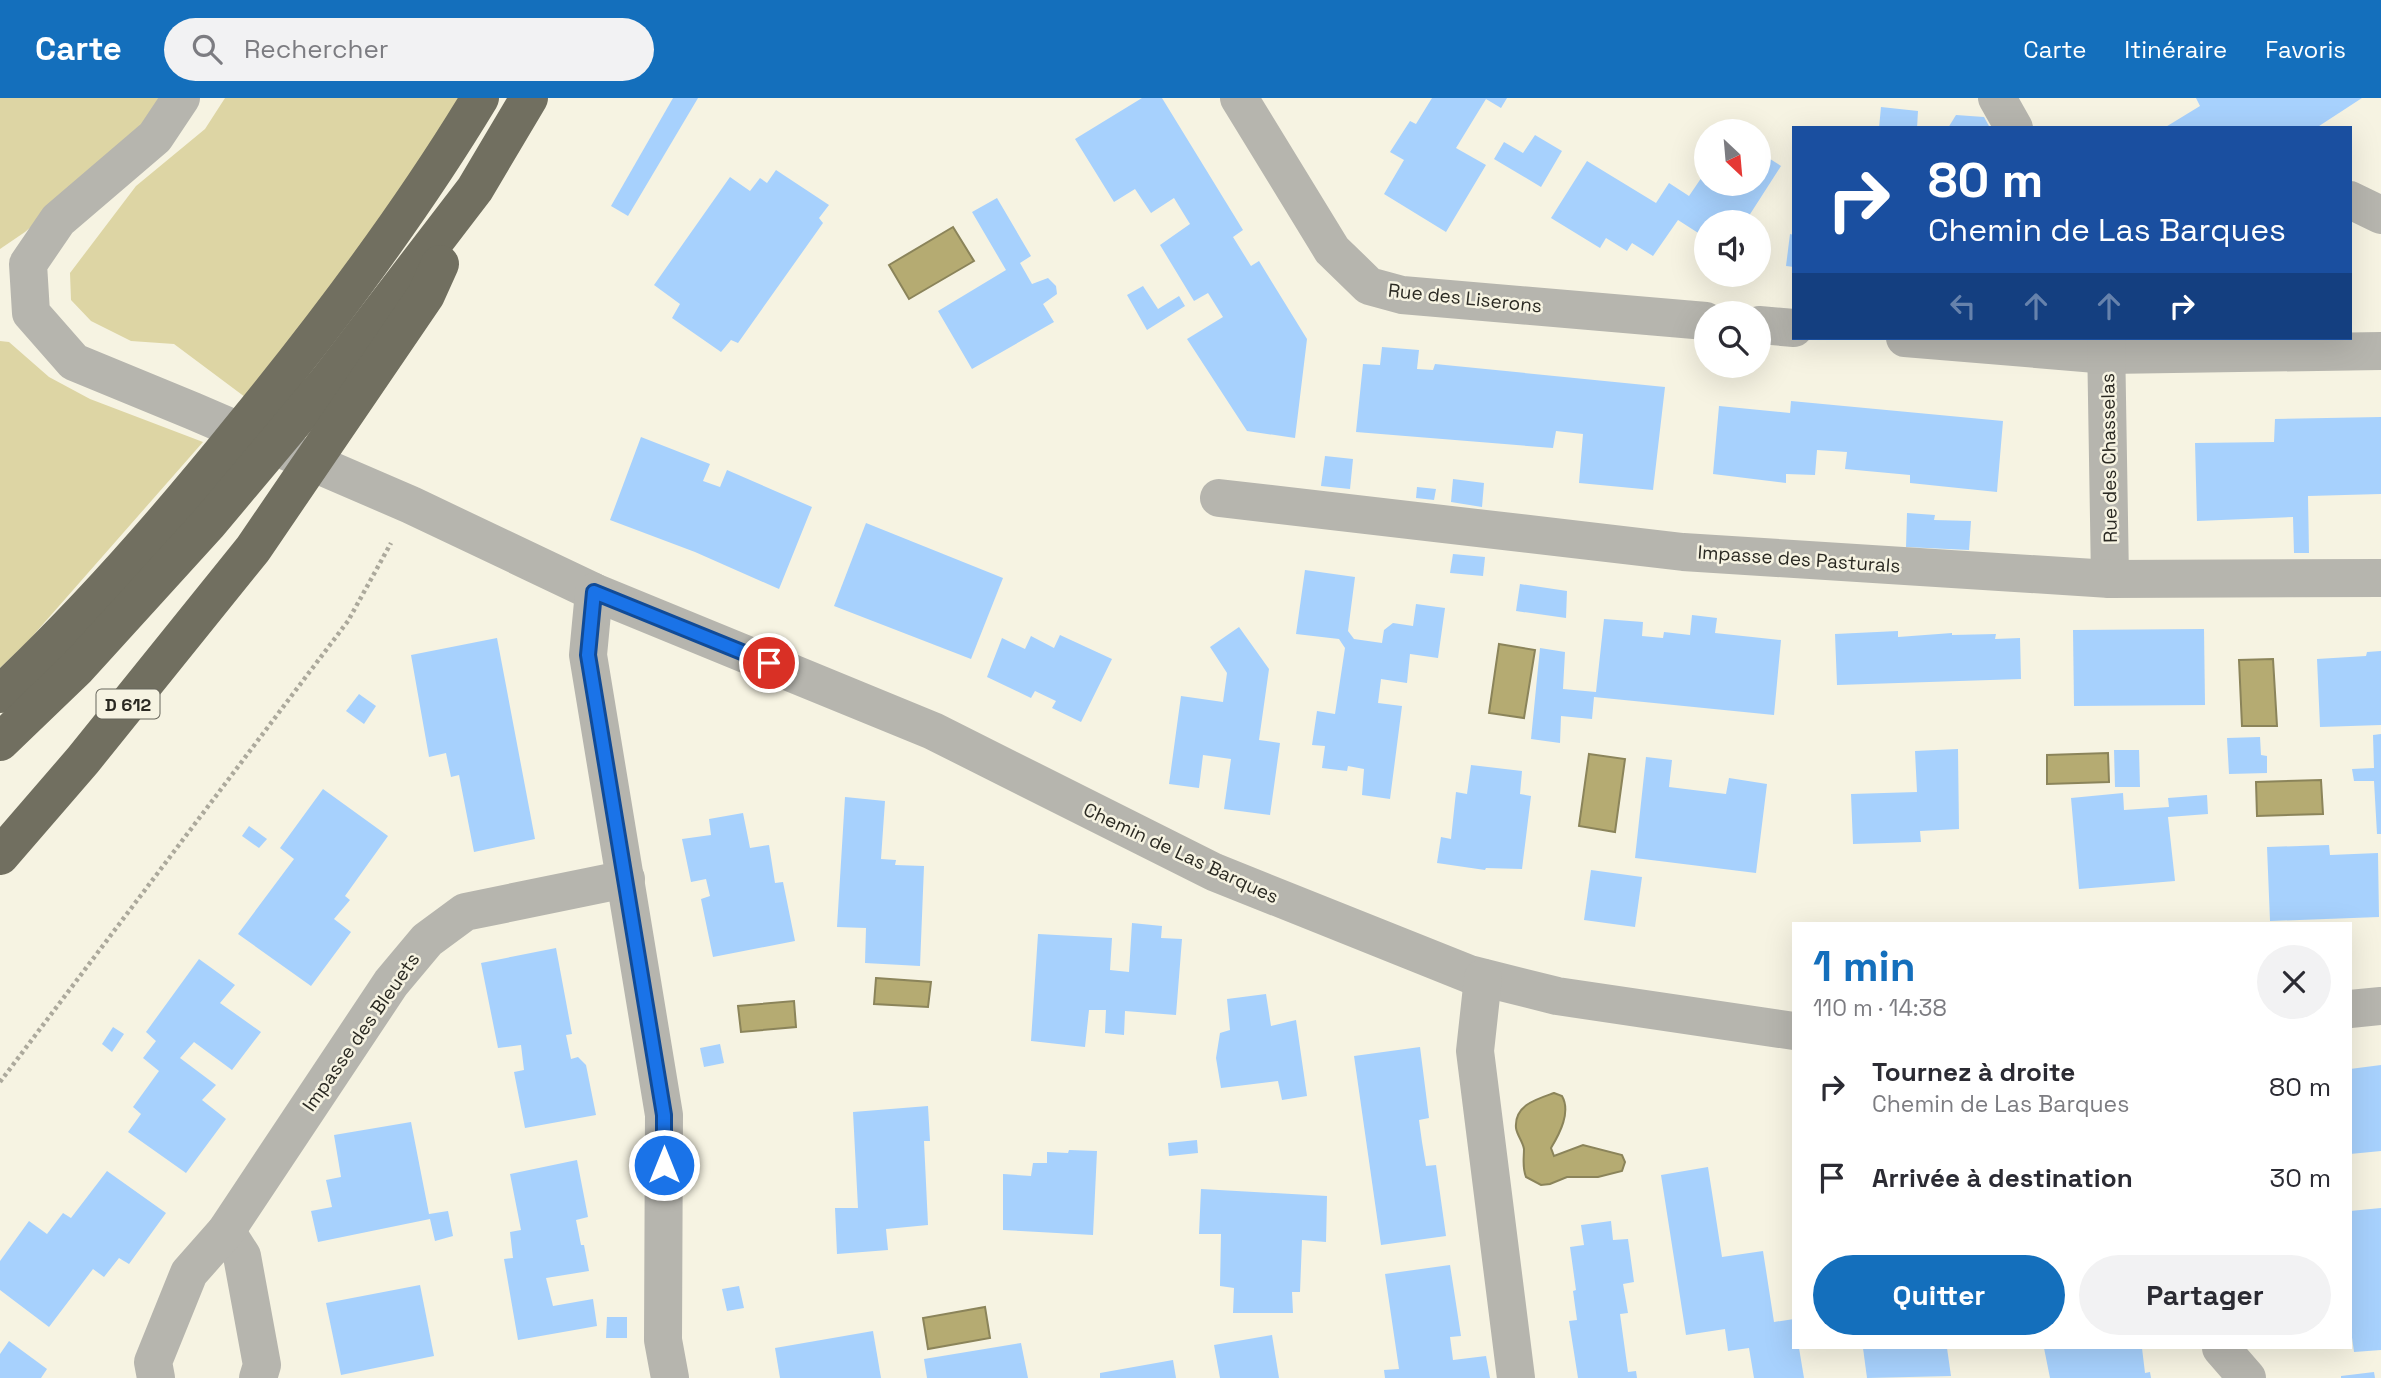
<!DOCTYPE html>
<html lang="fr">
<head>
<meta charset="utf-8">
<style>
	:root { --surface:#fff; --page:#f2f2f3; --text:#2b2b33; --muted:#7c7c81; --accent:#146fbc }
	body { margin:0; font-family:"Space Grotesk",sans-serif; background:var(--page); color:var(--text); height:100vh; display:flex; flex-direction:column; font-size:26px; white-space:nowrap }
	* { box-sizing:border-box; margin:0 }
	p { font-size:23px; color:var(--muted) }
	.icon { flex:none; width:38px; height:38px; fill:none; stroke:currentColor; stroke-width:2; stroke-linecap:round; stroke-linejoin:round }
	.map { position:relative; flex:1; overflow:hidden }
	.drawer { position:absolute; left:1792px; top:824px; width:560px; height:427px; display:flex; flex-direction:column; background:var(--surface); border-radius:0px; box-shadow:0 7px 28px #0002 }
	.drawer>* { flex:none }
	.banner { position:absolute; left:1792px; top:28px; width:560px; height:214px; border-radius:0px; box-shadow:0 7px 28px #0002; background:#1a4fa0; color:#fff; overflow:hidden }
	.needle { width:46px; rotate:154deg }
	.buttons { position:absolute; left:1694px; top:21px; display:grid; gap:14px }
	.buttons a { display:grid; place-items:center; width:77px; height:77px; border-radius:50%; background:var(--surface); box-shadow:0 7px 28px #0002; font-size:35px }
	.pin { position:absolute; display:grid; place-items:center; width:60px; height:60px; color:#fff; margin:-30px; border:4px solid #fff; border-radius:50%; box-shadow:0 2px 7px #0007 }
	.me { position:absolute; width:77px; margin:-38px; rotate:0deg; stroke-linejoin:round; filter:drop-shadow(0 0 5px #0008) }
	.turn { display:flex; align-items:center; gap:24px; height:147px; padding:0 21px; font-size:32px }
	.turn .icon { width:91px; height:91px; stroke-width:2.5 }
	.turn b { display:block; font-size:49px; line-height:60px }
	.lanes { display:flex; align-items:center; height:66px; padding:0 21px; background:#0003; justify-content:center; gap:35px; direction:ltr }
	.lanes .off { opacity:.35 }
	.round { display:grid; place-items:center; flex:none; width:74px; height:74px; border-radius:37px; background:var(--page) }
	.head { display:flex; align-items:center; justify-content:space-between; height:119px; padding:0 21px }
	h1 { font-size:42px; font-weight:600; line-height:52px; color:var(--accent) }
	.cta { display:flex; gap:14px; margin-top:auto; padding:14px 21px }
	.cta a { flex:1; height:80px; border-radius:42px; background:var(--accent); color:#fff; font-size:28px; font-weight:600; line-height:80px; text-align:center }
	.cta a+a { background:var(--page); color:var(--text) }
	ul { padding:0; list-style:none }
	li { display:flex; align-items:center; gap:21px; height:91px; padding:0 21px }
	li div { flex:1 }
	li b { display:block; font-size:26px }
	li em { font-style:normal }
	header { display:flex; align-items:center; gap:42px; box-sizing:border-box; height:98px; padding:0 35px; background:var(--accent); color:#fff }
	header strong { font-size:33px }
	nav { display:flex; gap:38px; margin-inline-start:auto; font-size:24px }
	.search { width:490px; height:63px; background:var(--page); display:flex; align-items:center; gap:18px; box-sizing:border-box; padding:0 24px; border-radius:38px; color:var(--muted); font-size:26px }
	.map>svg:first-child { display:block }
	.green { fill:#ddd5a4 }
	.water { fill:#b5ab72; stroke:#8b845a; stroke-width:2 }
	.building { fill:#a7d1fd }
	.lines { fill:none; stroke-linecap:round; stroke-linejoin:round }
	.path { stroke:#aca99c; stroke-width:4.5; stroke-dasharray:3.5 3.5; stroke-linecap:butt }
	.minor { stroke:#b6b5ae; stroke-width:38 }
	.highway { stroke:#716f60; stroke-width:38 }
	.route-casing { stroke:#114b97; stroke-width:18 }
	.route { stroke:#1a73e8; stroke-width:12 }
	.labels { text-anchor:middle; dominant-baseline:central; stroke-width:5; stroke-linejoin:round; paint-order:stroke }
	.shield { fill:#f6f3e2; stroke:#67665c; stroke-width:2 }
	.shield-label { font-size:18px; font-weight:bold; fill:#2a2922 }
	.street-label { font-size:19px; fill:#2a2922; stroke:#f6f3e2 }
</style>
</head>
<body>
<header>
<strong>Carte</strong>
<div class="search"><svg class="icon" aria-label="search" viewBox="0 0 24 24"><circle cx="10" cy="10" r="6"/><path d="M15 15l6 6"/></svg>Rechercher</div>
<nav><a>Carte</a><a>Itinéraire</a><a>Favoris</a></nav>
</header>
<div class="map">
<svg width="2381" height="1280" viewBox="0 0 2381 1280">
	<rect width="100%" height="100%" fill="#f6f3e2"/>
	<g class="green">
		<path d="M 0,0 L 159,0 L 136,38 L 25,134 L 0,151 Z"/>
		<path d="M 225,0 L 467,0 L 359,163 L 245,299 L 174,246 L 131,243 L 91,223 L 71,202 L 70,175 L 136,88 L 205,31 Z"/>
		<path d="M 0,243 L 9,244 L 49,279 L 90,301 L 203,344 L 30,541 L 0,570 Z"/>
	</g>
	<g class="water">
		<path d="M 953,129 L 974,163 L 909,201 L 889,167 Z"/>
		<path d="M 1499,546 L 1535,552 L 1524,620 L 1489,615 Z"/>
		<path d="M 2273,561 L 2277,628 L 2242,628 L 2239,562 Z"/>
		<path d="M 2108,655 L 2109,684 L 2047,686 L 2047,657 Z"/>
		<path d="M 1589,656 L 1625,661 L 1615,734 L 1579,728 Z"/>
		<path d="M 2321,682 L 2323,716 L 2257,718 L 2256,684 Z"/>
		<path d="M 876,880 L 931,884 L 928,909 L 874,906 Z"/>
		<path d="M 794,903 L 796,929 L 741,934 L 738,908 Z"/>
		<path d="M 1554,995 L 1562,998 C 1571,1014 1560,1035 1551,1050 L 1554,1058 L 1583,1047 L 1622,1057 L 1625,1064 L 1622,1073 L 1598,1079 L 1567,1079 L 1550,1086 L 1541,1087 L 1526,1079 C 1522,1068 1524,1062 1524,1051 C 1523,1044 1517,1037 1516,1030 C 1514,1007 1537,1001 1554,995 Z"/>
		<path d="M 985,1209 L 990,1240 L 928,1251 L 923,1220 Z"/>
	</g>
	<g class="building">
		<path d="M 673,0 L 698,0 L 628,118 L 611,108 Z"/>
		<path d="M 1142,0 L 1162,0 L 1243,132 L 1233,139 L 1251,168 L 1259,163 L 1307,241 L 1295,340 L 1247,333 L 1187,241 L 1223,219 L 1208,195 L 1194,203 L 1160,147 L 1190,126 L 1174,100 L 1151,115 L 1135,91 L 1114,104 L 1075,41 Z"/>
		<path d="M 1432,0 L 1507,0 L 1501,10 L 1486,1 L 1456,50 L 1486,67 L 1446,134 L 1384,96 L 1404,62 L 1390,54 L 1410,23 L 1416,26 Z"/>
		<path d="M 2196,0 L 2362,0 L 2316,30 L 2164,30 L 2200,8 Z"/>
		<path d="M 1881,9 L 1918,13 L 1917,30 L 1879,30 Z"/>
		<path d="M 1956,17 L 1984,19 L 1990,30 L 1948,30 Z"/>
		<path d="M 1535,37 L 1562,53 L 1541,89 L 1494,61 L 1504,44 L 1523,55 Z"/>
		<path d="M 1759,54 L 1781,68 L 1745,124 L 1706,124 L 1706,140 L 1678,122 L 1653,158 L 1632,145 L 1627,153 L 1606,140 L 1600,150 L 1551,120 L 1587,63 L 1656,105 L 1669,85 L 1689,98 L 1706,73 L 1706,86 L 1759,86 Z"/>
		<path d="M 776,72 L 829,107 L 819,120 L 823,125 L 738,245 L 731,242 L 721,254 L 672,220 L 680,206 L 654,187 L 730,79 L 750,93 L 760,80 L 767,85 Z"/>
		<path d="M 997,100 L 1031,158 L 1020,165 L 1032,186 L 1048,180 L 1056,188 L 1057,196 L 1043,206 L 1054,224 L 972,271 L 938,213 L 1006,172 L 972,114 Z"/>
		<path d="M 1790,136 L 1794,137 L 1794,169 L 1786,168 Z"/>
		<path d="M 1143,188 L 1158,211 L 1179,198 L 1185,208 L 1147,232 L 1127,197 Z"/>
		<path d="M 1382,249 L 1419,252 L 1417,271 L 1433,272 L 1435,266 L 1665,289 L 1653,392 L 1579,385 L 1583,336 L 1556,333 L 1553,350 L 1356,334 L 1363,266 L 1380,267 Z"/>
		<path d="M 1791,303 L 2003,323 L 1997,394 L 1910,385 L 1910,377 L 1845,371 L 1847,354 L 1817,352 L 1815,377 L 1786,376 L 1786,385 L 1713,376 L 1719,308 L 1790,315 Z"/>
		<path d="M 2381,319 L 2381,396 L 2308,398 L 2309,455 L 2294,455 L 2293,419 L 2197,423 L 2195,345 L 2274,344 L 2275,321 Z"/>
		<path d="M 641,339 L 710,366 L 703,383 L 720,389 L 727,372 L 812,409 L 779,491 L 695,454 L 610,422 Z"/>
		<path d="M 1325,358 L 1353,361 L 1350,391 L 1321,388 Z"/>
		<path d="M 1453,381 L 1484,385 L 1482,409 L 1451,404 Z"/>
		<path d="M 1417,389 L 1436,391 L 1434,402 L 1416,400 Z"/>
		<path d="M 1907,415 L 1935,417 L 1934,422 L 1971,423 L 1969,452 L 1906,449 Z"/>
		<path d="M 866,425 L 1003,480 L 971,561 L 834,508 Z"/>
		<path d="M 1453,456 L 1485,459 L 1483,478 L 1450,475 Z"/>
		<path d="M 1305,472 L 1355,479 L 1348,533 L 1354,541 L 1382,545 L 1384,532 L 1393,525 L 1413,528 L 1416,506 L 1445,510 L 1438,560 L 1410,556 L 1407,585 L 1381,581 L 1378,605 L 1402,608 L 1390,701 L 1362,697 L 1364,671 L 1348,668 L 1347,673 L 1322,670 L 1325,648 L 1312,647 L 1317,613 L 1335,616 L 1345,550 L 1339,541 L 1296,536 Z"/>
		<path d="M 1520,486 L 1567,493 L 1566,520 L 1516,513 Z"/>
		<path d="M 1692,517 L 1717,520 L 1715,535 L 1781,542 L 1774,617 L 1594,599 L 1592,621 L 1561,618 L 1560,645 L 1531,641 L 1540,550 L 1565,554 L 1563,591 L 1596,594 L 1604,521 L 1643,524 L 1642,538 L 1663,540 L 1664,534 L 1690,537 Z"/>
		<path d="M 1239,529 L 1269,571 L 1259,642 L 1280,645 L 1270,717 L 1224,711 L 1231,661 L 1203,657 L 1199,690 L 1169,686 L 1181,598 L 1223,604 L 1227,575 L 1210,549 Z"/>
		<path d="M 2204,531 L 2205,607 L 2074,608 L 2073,532 Z"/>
		<path d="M 1898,533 L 1898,539 L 1952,535 L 1952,537 L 1996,536 L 1995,541 L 2020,540 L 2021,581 L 1837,587 L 1835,536 Z"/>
		<path d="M 1060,537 L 1112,561 L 1081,624 L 1052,610 L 1056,603 L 1035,593 L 1031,600 L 987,579 L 1002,540 L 1025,551 L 1031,538 L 1054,550 Z"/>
		<path d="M 497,540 L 535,741 L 474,754 L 459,677 L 451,679 L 446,655 L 429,659 L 411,557 Z"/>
		<path d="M 2381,553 L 2381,627 L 2320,629 L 2317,561 L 2366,558 L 2367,554 Z"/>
		<path d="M 359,596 L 376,608 L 364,626 L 346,613 Z"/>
		<path d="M 2381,636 L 2381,736 L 2377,736 L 2374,683 L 2354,683 L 2352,671 L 2374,670 L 2373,637 Z"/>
		<path d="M 2260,639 L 2261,657 L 2267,658 L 2267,675 L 2229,676 L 2227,640 Z"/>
		<path d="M 1958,651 L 1959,731 L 1920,733 L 1921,744 L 1853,746 L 1851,696 L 1917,694 L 1915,653 Z"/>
		<path d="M 2114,652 L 2139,652 L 2140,689 L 2115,689 Z"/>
		<path d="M 1646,659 L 1672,662 L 1669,689 L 1726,696 L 1729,680 L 1767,686 L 1756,775 L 1635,760 Z"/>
		<path d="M 1471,667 L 1522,673 L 1520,696 L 1531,698 L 1522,771 L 1486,770 L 1485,772 L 1437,765 L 1441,739 L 1451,741 L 1456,694 L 1467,696 Z"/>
		<path d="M 323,691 L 388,738 L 345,798 L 350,802 L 334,821 L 351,834 L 311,888 L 238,836 L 294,761 L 280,750 Z"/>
		<path d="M 2123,695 L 2124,712 L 2169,709 L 2168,700 L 2207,697 L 2208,716 L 2168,719 L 2175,783 L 2079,791 L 2071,700 Z"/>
		<path d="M 845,699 L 885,703 L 881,761 L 896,762 L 895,767 L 924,768 L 920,868 L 865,865 L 866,830 L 837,829 Z"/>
		<path d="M 743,715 L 750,750 L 769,747 L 775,785 L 783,784 L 795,843 L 713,859 L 701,801 L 710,798 L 706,781 L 691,784 L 682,741 L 711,737 L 709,721 Z"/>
		<path d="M 249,728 L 267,741 L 259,750 L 242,738 Z"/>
		<path d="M 2329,747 L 2330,757 L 2378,755 L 2379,819 L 2270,823 L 2267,749 Z"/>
		<path d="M 1591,772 L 1642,779 L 1635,829 L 1584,822 Z"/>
		<path d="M 1132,825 L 1162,828 L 1161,840 L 1182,841 L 1176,917 L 1125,913 L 1124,937 L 1105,935 L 1106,912 L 1089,912 L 1085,949 L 1031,943 L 1038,836 L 1112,840 L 1110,872 L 1129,874 Z"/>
		<path d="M 556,850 L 572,936 L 566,937 L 571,961 L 578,959 L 586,967 L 596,1017 L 525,1030 L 514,974 L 524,972 L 521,947 L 498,950 L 481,865 Z"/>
		<path d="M 199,861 L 235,887 L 220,905 L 261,934 L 232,972 L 194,944 L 180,960 L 216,987 L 202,1002 L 226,1021 L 186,1075 L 128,1034 L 141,1016 L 133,1009 L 159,973 L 143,960 L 156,943 L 146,934 Z"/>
		<path d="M 1266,896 L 1271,928 L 1296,922 L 1307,998 L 1282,1002 L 1278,983 L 1221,990 L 1216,960 L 1220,935 L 1230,932 L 1227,901 Z"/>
		<path d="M 113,929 L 124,936 L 112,954 L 102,946 Z"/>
		<path d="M 720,946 L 724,965 L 704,969 L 700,950 Z"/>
		<path d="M 1420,949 L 1429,1020 L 1419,1022 L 1422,1044 L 1426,1068 L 1436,1067 L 1446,1138 L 1381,1147 L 1354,958 Z"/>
		<path d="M 2381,967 L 2381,1053 L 2350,1056 L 2350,971 Z"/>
		<path d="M 928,1008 L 930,1043 L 924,1043 L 928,1127 L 886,1131 L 888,1152 L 837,1156 L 835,1110 L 858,1110 L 853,1014 Z"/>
		<path d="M 411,1024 L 429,1116 L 448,1113 L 453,1138 L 435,1143 L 430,1121 L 318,1144 L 311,1113 L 332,1109 L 326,1082 L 341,1079 L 334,1037 Z"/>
		<path d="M 1197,1042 L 1198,1055 L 1169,1058 L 1168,1045 Z"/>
		<path d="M 1069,1052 L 1097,1053 L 1093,1137 L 1003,1132 L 1003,1076 L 1031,1078 L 1033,1065 L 1047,1065 L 1047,1054 L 1068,1055 Z"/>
		<path d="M 577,1062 L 588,1119 L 576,1122 L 581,1147 L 584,1147 L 589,1173 L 546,1180 L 553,1208 L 593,1201 L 597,1228 L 518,1242 L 504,1161 L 513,1160 L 510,1134 L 521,1132 L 510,1076 Z"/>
		<path d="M 1708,1069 L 1722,1159 L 1763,1153 L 1774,1224 L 1794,1221 L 1794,1250 L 1799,1250 L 1804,1280 L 1754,1280 L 1749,1250 L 1728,1253 L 1725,1231 L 1686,1237 L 1661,1077 Z"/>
		<path d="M 107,1073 L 166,1115 L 129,1166 L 119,1160 L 104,1179 L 93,1171 L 49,1229 L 0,1192 L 0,1163 L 29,1123 L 47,1136 L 63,1115 L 71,1120 Z"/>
		<path d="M 1201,1091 L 1327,1098 L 1326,1144 L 1302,1142 L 1300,1194 L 1292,1194 L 1293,1215 L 1233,1215 L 1234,1190 L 1220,1188 L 1221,1136 L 1199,1136 Z"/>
		<path d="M 2381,1110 L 2381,1252 L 2354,1254 L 2350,1225 L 2350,1113 Z"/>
		<path d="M 1611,1123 L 1613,1142 L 1628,1141 L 1634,1184 L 1623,1186 L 1628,1215 L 1620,1216 L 1628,1274 L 1636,1273 L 1637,1280 L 1578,1280 L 1569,1223 L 1577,1222 L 1573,1193 L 1576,1192 L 1570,1149 L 1584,1147 L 1581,1127 Z"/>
		<path d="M 1450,1167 L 1461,1238 L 1450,1239 L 1453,1262 L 1486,1258 L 1490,1280 L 1385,1280 L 1384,1272 L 1399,1271 L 1385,1176 Z"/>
		<path d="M 420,1187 L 434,1258 L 341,1277 L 326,1205 Z"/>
		<path d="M 739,1188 L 744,1210 L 727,1213 L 722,1191 Z"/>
		<path d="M 607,1219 L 627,1219 L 627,1240 L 606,1240 Z"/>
		<path d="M 873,1233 L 881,1280 L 780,1280 L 775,1250 Z"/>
		<path d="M 1272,1237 L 1279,1280 L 1220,1280 L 1214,1247 Z"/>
		<path d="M 9,1243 L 47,1271 L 41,1280 L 0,1280 L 0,1256 Z"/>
		<path d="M 1021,1245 L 1028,1280 L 927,1280 L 924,1261 Z"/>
		<path d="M 1863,1250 L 1947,1250 L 1951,1278 L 1867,1280 Z"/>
		<path d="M 2044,1250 L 2142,1250 L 2145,1275 L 2150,1274 L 2151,1280 L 2050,1280 Z"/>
		<path d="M 1173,1262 L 1176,1280 L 1100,1280 L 1100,1275 Z"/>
		<path d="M 2374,1274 L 2375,1280 L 2341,1280 L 2341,1278 Z"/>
	</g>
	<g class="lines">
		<path class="path" d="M 0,984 L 348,523 L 391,445"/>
		<g class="minor">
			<path d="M 181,0 L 155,39 L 58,122 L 28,166 L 31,215 L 74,264 L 193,313 L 411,407 L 594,494 L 933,633 L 1214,774 L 1469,876 L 1557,898 L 1794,933"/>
			<path d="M 1239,0 L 1332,152 L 1369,188 L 1402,197 L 1706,223"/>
			<path d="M 1997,0 L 2014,30"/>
			<path d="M 2350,102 L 2381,117"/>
			<path d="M 1759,227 L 1794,230"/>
			<path d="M 1905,240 L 2108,257 L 2381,253"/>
			<path d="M 2106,240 L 2110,481"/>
			<path d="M 1219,400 L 1683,454 L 2110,481 L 2381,480"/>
			<path d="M 594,494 L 588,557 L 664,1017 L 663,1242 L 670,1280"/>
			<path d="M 1483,880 L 1475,953 L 1516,1280"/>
			<path d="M 2350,911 L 2381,908"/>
			<path d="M 226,1133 L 242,1158 L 262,1267 L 258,1280"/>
			<path d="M 2221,1250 L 2247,1280"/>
			<path d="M 156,1280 L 153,1264 L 189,1175 L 226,1133 L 391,885 L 427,842 L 465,814 L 626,781"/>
		</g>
		<g class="highway">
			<path d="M 0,596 C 88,514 167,423 242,330 C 328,225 410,116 480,0"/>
			<path d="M 0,644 L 77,570 L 208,426 L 328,283 L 475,91 L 529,0"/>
			<path d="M 0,758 L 83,662 L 253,451 L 426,197 L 440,166"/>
		</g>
	</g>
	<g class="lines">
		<defs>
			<path id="route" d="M 664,1067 L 664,1017 L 588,557 L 594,494 L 769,565"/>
		</defs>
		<use href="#route" class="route-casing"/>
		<use href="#route" class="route"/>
	</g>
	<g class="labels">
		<rect class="shield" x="96.5" y="591.5" width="63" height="29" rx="5"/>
		<g class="shield-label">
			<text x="128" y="606">D 612</text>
		</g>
		<g class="street-label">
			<text transform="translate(1465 200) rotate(6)">Rue des Liserons</text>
			<text transform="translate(2109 360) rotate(-91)">Rue des Chasselas</text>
			<text transform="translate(1799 461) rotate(4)">Impasse des Pasturals</text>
			<text transform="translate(1181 755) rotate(25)">Chemin de Las Barques</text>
			<text transform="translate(361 934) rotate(-55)">Impasse des Bleuets</text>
		</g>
	</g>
</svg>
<div class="buttons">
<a><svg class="needle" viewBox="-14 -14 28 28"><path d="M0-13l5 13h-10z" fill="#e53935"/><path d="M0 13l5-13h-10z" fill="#7c7c81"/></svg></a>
<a><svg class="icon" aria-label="sound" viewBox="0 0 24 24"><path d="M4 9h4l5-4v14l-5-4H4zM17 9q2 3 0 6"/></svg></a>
<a><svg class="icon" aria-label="search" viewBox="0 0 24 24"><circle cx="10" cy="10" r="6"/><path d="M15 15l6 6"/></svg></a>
</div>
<div class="pin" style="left:769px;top:565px;background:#d93025"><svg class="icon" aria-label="arrive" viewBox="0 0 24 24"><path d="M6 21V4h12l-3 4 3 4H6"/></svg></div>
<svg class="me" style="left:664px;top:1067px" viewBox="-20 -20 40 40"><circle r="17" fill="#1a73e8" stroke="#fff" stroke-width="3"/><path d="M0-11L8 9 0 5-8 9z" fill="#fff"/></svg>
<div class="banner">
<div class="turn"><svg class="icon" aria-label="right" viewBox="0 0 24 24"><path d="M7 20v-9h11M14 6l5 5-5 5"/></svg><div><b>80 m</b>Chemin de Las Barques</div></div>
<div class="lanes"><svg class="icon off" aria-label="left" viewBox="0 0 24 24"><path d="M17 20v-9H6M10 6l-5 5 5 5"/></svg><svg class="icon off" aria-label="ahead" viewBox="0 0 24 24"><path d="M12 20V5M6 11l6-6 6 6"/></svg><svg class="icon off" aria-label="ahead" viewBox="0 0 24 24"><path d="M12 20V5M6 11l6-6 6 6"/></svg><svg class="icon" aria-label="right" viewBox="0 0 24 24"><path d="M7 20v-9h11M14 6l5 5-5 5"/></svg></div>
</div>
<section class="drawer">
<div class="head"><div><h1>1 min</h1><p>110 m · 14:38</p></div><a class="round"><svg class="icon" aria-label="close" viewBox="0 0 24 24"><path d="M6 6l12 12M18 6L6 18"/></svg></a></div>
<ul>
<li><svg class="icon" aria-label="right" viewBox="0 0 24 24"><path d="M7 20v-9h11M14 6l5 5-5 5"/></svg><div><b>Tournez à droite</b><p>Chemin de Las Barques</p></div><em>80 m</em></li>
<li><svg class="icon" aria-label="arrive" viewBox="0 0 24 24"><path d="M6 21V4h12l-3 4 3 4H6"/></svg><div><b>Arrivée à destination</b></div><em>30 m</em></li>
</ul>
<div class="cta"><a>Quitter</a><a>Partager</a></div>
</section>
</div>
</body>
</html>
